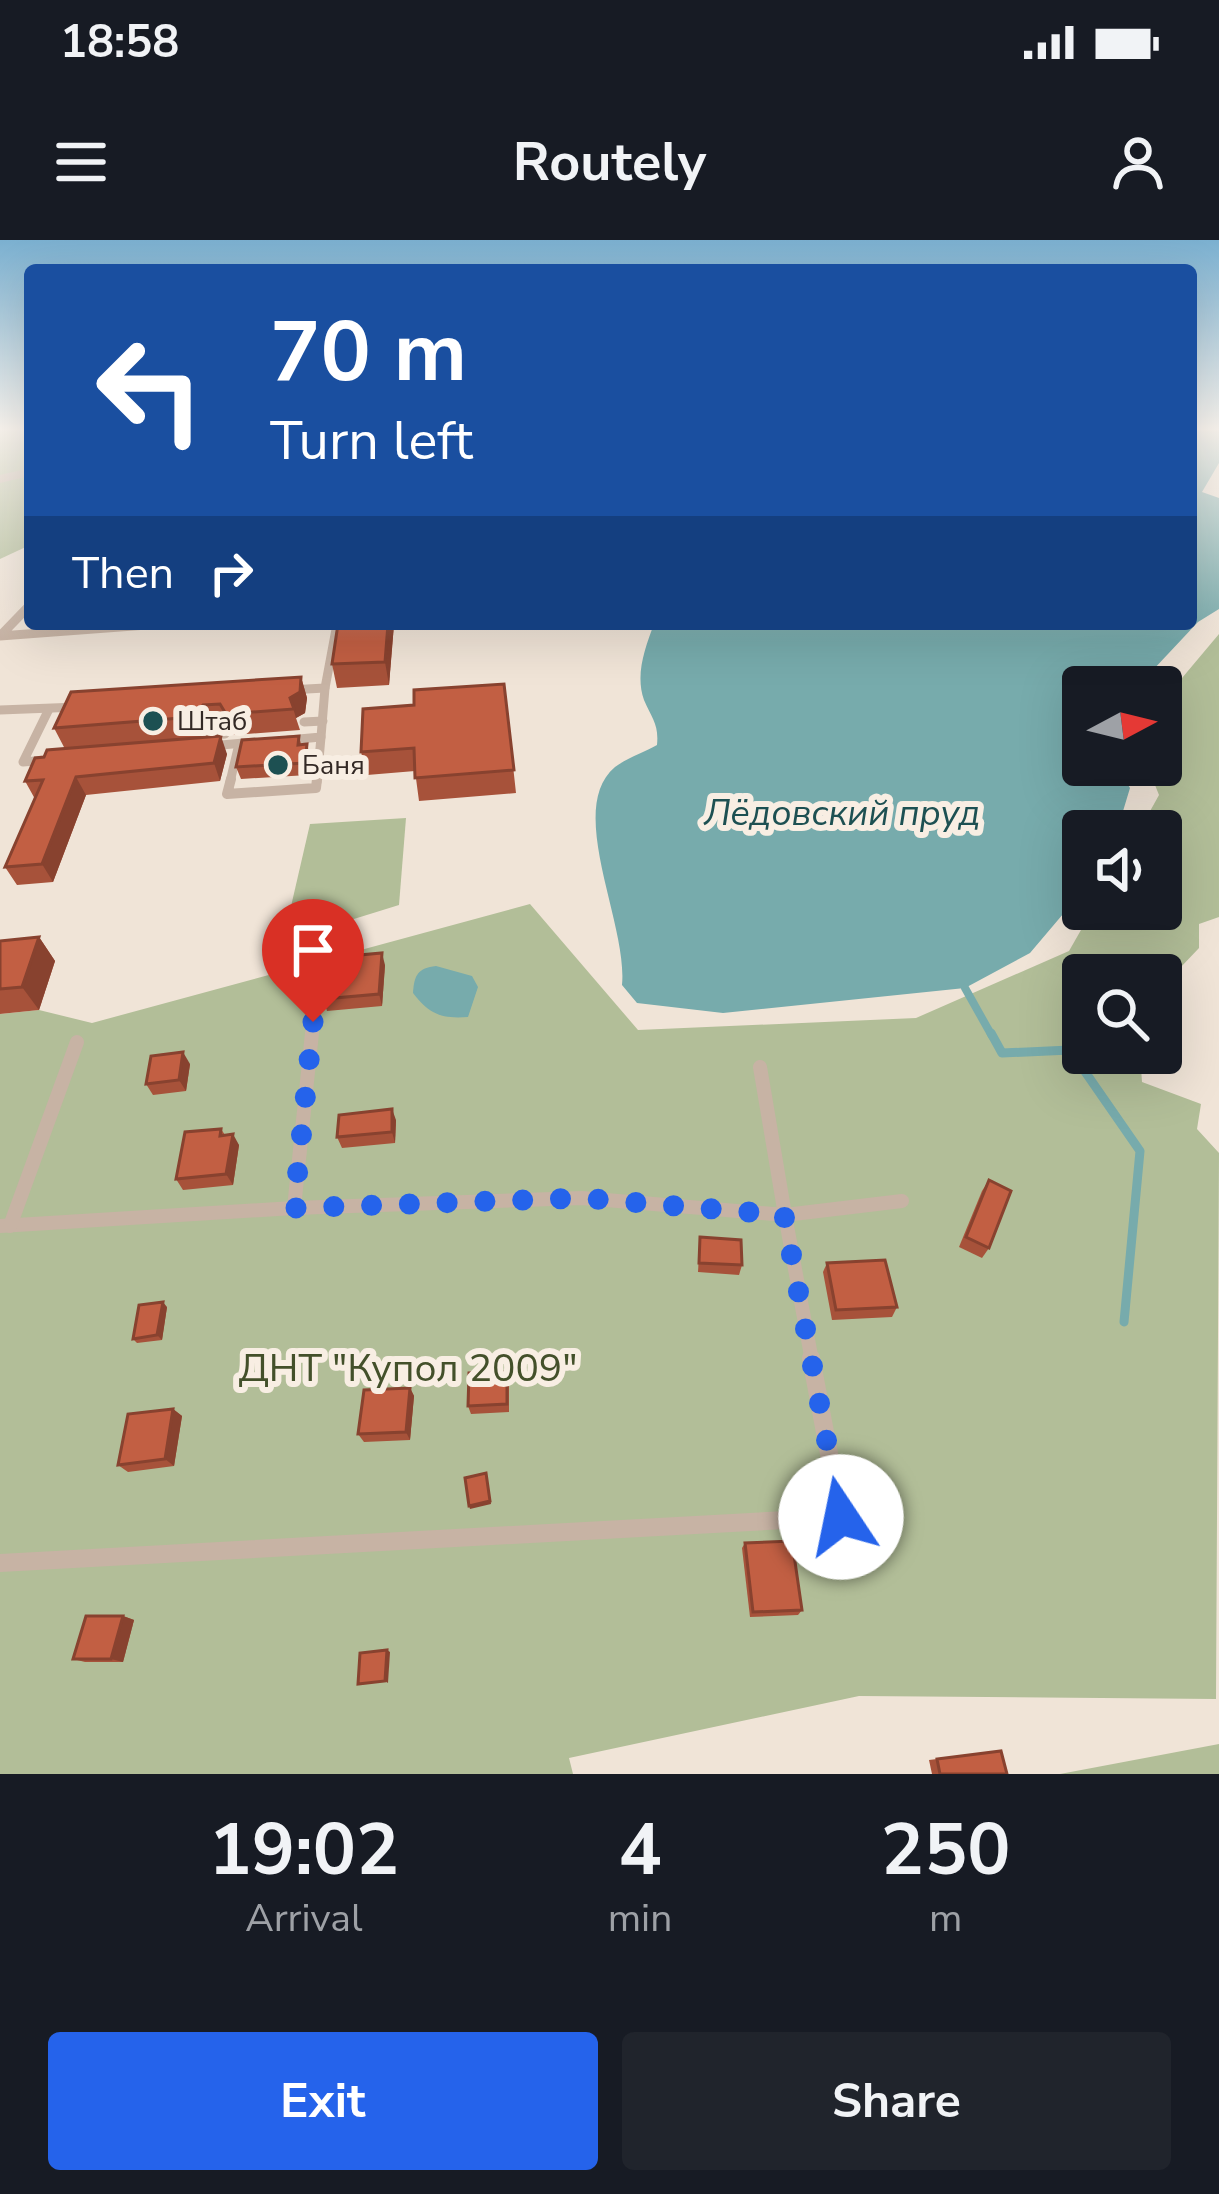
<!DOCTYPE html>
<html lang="en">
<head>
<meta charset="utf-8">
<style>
	:root { --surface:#171b24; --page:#20242c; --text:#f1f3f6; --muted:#9ea1a6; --accent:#2563eb }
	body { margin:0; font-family:"Nunito Sans",sans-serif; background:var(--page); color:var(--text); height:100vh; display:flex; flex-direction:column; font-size:45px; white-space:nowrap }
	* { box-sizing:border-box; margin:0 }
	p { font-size:39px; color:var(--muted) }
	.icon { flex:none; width:66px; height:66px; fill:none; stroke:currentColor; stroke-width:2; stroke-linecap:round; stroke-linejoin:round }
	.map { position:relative; height:1534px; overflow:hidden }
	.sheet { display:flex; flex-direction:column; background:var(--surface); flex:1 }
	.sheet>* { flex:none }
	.top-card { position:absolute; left:24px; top:24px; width:1173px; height:366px; border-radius:12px; box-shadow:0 12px 48px #0002; background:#1a4fa0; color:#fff; overflow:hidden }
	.needle { width:78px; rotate:83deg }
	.buttons { position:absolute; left:1062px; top:426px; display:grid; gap:24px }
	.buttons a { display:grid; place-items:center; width:120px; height:120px; border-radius:12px; background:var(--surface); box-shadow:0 12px 48px #0002; font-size:60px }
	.pin { position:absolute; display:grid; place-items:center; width:102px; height:102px; color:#fff; margin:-123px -51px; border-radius:50% 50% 50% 0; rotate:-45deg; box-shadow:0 0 12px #0007 }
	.pin .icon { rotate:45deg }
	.me { position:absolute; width:132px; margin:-66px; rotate:349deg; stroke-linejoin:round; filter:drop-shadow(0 0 9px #0008) }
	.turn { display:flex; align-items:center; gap:42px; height:252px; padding:0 48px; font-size:54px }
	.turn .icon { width:156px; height:156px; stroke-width:2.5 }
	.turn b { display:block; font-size:84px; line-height:102px }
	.then { display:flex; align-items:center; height:114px; padding:0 48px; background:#0003; gap:24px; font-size:45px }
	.eta { display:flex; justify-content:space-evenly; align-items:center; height:204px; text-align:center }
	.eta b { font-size:72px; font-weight:700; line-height:84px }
	.primary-button { display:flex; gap:24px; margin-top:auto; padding:24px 48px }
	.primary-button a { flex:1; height:138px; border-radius:12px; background:var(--accent); color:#fff; font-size:48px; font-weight:700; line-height:138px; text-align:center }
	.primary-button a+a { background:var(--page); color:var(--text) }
	.status { display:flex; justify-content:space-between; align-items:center; height:84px; padding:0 60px; background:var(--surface); direction:ltr }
	.status svg { height:33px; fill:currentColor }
	header { display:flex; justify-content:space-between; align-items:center; height:156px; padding:0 48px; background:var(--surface); font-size:54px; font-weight:700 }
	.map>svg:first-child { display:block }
	.green { fill:#b2be98 }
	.water { fill:#77abac }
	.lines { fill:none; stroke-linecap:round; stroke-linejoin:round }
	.stream-far1 { stroke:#77abac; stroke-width:8 }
	.stream { stroke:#77abac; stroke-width:9 }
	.service-far3 { stroke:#c7b3a4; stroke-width:9 }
	.service-far2 { stroke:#c7b3a4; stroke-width:10 }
	.service-far1 { stroke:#c7b3a4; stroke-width:14 }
	.service { stroke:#c7b3a4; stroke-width:18 }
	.minor { fill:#c7b3a4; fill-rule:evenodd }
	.wall { fill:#a7523a }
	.shaded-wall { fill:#88422f }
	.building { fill:#c25f43; stroke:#88422f; stroke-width:3 }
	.route { stroke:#2563eb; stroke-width:21; stroke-dasharray:0 37.8 }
	.poi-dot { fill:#1d5052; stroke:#f8eee3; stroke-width:4.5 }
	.labels { text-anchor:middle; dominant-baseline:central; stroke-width:12; stroke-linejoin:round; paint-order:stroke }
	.far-poi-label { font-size:27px; fill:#332925; stroke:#f8eee3; text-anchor:start }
	.water-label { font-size:36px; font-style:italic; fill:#1d5052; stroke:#f8eee3 }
	.near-park-label { font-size:39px; fill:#43502a; stroke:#f8eee3 }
</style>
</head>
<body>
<div class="status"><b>18:58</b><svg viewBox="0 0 49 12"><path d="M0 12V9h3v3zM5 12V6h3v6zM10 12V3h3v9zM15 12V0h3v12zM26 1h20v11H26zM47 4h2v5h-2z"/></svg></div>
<header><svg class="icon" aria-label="menu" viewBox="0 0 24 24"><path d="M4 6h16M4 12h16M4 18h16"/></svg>Routely<svg class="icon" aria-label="person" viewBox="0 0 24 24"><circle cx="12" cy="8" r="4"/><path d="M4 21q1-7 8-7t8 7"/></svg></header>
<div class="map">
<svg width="1219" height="1534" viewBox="0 0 1219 1534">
	<rect width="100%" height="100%" fill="#f0e4d7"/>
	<g class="green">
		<path d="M 0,187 L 30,187 L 30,305 L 0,319 Z"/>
		<path d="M 1219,394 L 1219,677 L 1199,684 L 1199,708 L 1161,748 L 1161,735 L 1083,735 L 1083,813 L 1140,813 L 1142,842 L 1201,864 L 1197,889 L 1219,913 L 1216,1459 L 859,1456 L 569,1518 L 573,1534 L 0,1534 L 0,774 L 39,770 L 92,783 L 530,664 L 638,790 L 916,778 L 1069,711 L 1093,669 L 1161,669 L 1161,591 L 1139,591 L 1159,555 L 1147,525 L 1161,525 L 1161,463 Z"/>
		<path d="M 406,578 L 399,665 L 283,701 L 310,584 Z"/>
		<path d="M 1219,1504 L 1219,1534 L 1060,1534 Z"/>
	</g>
	<g class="water">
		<path d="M 1191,187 L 1219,187 L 1219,223 L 1202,252 L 1219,258 L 1219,369 L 1198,382 L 1137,447 L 1083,447 L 1083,525 L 1116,525 L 1130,548 L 1117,591 L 1083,591 L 1080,654 L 1030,713 L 965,748 L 723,773 L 637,763 L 622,745 C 628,683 565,569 615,527 C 627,518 645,512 657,505 C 659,484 652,479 644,460 C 635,435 645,408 654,384 L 1191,384 Z"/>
		<path d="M 436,726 L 472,736 L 478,747 L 468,777 C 441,779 429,774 413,753 C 414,735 418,728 436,726 Z"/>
	</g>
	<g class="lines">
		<path class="stream-far1" d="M 965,748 L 992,796"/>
		<path class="stream" d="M 991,793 L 1002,813 L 1070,810 L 1140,911 L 1124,1082"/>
		<g class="service-far3">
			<path d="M 30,365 L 0,396 L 160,384"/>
			<path d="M 289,450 L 325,448 L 337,384"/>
			<path d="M 0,470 L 78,467"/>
			<path d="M 304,482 L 323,481"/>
			<path d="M 288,500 L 321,497 L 325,448"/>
			<path d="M 209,506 L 211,495 L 225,494"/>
			<path d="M 210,506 L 255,502"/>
			<path d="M 46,520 L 23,522 L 49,469"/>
			<path d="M 230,542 L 239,504"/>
			<path d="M 317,542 L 321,497"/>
		</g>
		<g class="service-far2">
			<path d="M 231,539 L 227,554 L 316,548 L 317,539"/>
			<path d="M 312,796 L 313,782"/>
		</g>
		<g class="service-far1">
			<path d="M 760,827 L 785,975 L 902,961"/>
			<path d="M 294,968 L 312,793"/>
			<path d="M 0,986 L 294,968 L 582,958 L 785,975 L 812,1121"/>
			<path d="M 10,986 L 77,802"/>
		</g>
		<path class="service" d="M 0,1323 L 841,1277 L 811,1118"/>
		<path class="minor" d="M 30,228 L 30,236 L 0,243 L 0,235 Z"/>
	</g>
	<g class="wall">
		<path d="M 394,384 L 389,445 L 337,448 L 332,424 Z"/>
		<path d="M 301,437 L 307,458 L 305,473 L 296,478 L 300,490 L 234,495 L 228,486 L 210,486 L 202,498 L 227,514 L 220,541 L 86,555 L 53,642 L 17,645 L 5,627 L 35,559 L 25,541 L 44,517 L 65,509 L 54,488 Z"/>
		<path d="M 504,444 L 516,553 L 419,561 L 415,531 L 367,535 L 361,512 L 414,465 Z"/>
		<path d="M 299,496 L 301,504 L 310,516 L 308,535 L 241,539 L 236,527 Z"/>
		<path d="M 39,697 L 55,721 L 39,770 L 0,774 L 0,701 Z"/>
		<path d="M 385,725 L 382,766 L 327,771 L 323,759 Z"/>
		<path d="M 190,824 L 186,851 L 153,855 L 146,844 Z"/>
		<path d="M 396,880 L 395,903 L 342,908 L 337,897 Z"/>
		<path d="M 221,889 L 225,895 L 239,905 L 233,945 L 183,950 L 176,939 Z"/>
		<path d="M 989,940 L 989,1008 L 982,1018 L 959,1007 L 982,951 Z"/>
		<path d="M 700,997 L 742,1025 L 739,1035 L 698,1032 Z"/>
		<path d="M 827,1023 L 897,1067 L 892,1077 L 832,1080 L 823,1032 Z"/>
		<path d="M 167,1067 L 162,1100 L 137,1103 L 133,1099 Z"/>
		<path d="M 509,1140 L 509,1172 L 471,1174 L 468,1166 Z"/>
		<path d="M 410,1148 L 414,1156 L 410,1200 L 364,1202 L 358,1194 Z"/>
		<path d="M 173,1169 L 182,1176 L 174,1226 L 128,1232 L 118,1225 Z"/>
		<path d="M 745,1303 L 802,1370 L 798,1375 L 750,1377 L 742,1308 Z"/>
		<path d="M 123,1376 L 134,1380 L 123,1422 L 85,1422 L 73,1419 Z"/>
		<path d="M 1001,1511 L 1007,1534 L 932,1534 L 929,1520 Z"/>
	</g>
	<g class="shaded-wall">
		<path d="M 388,384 L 394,384 L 389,445 L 385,422 Z"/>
		<path d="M 301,437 L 307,458 L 305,473 L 296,478 L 290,458 Z"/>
		<path d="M 203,465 L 210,486 L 201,498 L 193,477 Z"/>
		<path d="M 221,496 L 227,514 L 220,541 L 214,523 Z"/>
		<path d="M 307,504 L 310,516 L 308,535 L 305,523 Z"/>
		<path d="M 76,537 L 86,555 L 53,642 L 42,624 Z"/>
		<path d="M 39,697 L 55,721 L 39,770 L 22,747 Z"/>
		<path d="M 382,713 L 385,725 L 382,766 L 379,754 Z"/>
		<path d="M 183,812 L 190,824 L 186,851 L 179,840 Z"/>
		<path d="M 392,869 L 396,880 L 395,903 L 392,892 Z"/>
		<path d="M 233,894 L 239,905 L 233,945 L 226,934 Z"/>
		<path d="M 163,1062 L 167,1067 L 162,1100 L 157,1095 Z"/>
		<path d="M 410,1148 L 414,1156 L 410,1200 L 406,1192 Z"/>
		<path d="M 173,1169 L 182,1176 L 174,1226 L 165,1219 Z"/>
		<path d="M 487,1237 L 491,1264 L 470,1269 L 469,1266 Z"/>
		<path d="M 123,1376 L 134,1380 L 123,1422 L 111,1419 Z"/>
		<path d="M 387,1410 L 390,1412 L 388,1443 L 385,1441 Z"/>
	</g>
	<g class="building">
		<path d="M 338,384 L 388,384 L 385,422 L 332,424 Z"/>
		<path d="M 301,437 L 300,452 L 290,458 L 294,469 L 226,474 L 220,464 L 203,465 L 193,477 L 54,488 L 71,452 Z"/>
		<path d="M 504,444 L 514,530 L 415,538 L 414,508 L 361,512 L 363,469 L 414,465 L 414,450 Z"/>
		<path d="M 221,496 L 214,523 L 76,537 L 42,624 L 5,627 L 43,540 L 25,541 L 35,518 L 44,517 L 47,510 Z"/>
		<path d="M 299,496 L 298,505 L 307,504 L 305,523 L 236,527 L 242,500 Z"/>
		<path d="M 39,697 L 22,747 L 0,749 L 0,701 Z"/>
		<path d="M 382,713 L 379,754 L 323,759 L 327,718 Z"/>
		<path d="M 183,812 L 179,840 L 146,844 L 151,816 Z"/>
		<path d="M 392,869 L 392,892 L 337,897 L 339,875 Z"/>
		<path d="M 221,889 L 220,896 L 233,894 L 226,934 L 176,939 L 185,892 Z"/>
		<path d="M 989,940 L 1011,951 L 989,1008 L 966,997 Z"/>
		<path d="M 700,997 L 741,1000 L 742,1025 L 699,1023 Z"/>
		<path d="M 885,1020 L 897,1067 L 836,1070 L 827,1023 Z"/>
		<path d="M 163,1062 L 157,1095 L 133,1099 L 139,1065 Z"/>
		<path d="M 507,1132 L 507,1164 L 468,1166 L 469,1133 Z"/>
		<path d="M 410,1148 L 406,1192 L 358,1194 L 364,1150 Z"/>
		<path d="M 173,1169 L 165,1219 L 118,1225 L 128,1174 Z"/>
		<path d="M 486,1233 L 490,1261 L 469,1266 L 465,1238 Z"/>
		<path d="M 792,1301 L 802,1370 L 753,1372 L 745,1303 Z"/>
		<path d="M 86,1376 L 123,1376 L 111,1419 L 73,1419 Z"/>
		<path d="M 387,1410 L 385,1441 L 358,1444 L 360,1413 Z"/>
		<path d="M 1001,1511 L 1007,1534 L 940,1534 L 937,1519 Z"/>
	</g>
	<linearGradient id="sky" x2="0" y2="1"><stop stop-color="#7bb0d0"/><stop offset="0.47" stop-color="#f8f3ed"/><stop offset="1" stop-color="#f8f3ed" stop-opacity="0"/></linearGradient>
	<rect width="1219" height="402" fill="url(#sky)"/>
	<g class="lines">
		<path class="route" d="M 313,782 L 294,968 L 582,958 L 784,975 L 841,1277"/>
	</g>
	<g class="poi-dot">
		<circle cx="153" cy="481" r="12"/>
		<circle cx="278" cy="525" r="12"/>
	</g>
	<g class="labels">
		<g class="far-poi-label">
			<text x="177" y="481">Штаб</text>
			<text x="302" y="525">Баня</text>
		</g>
		<g class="water-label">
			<text x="842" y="573">Лёдовский пруд</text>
		</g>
		<g class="near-park-label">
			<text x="408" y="1128">ДНТ "Купол 2009"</text>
		</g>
	</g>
</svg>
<div class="buttons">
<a><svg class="needle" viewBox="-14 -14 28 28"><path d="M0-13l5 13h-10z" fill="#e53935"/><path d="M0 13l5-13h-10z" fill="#9ea1a6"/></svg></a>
<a><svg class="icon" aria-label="sound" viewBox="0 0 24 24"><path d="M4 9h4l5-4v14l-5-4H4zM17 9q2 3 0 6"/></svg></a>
<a><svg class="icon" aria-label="search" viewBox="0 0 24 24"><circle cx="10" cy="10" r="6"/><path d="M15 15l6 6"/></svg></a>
</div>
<div class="pin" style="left:313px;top:782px;background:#d93025"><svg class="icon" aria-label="arrive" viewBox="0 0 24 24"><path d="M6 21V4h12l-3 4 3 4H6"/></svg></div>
<svg class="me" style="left:841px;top:1277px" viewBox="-20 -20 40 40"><circle r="19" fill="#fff"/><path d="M0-13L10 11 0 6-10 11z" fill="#2563eb"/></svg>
<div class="top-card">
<div class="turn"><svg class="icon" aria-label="left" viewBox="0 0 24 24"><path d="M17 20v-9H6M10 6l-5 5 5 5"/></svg><div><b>70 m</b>Turn left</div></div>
<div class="then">Then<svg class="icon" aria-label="right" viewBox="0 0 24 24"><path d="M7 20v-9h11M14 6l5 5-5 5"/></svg></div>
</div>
</div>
<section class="sheet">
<div class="eta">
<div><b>19:02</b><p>Arrival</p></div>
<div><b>4</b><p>min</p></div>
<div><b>250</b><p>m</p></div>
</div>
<div class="primary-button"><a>Exit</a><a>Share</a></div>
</section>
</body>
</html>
